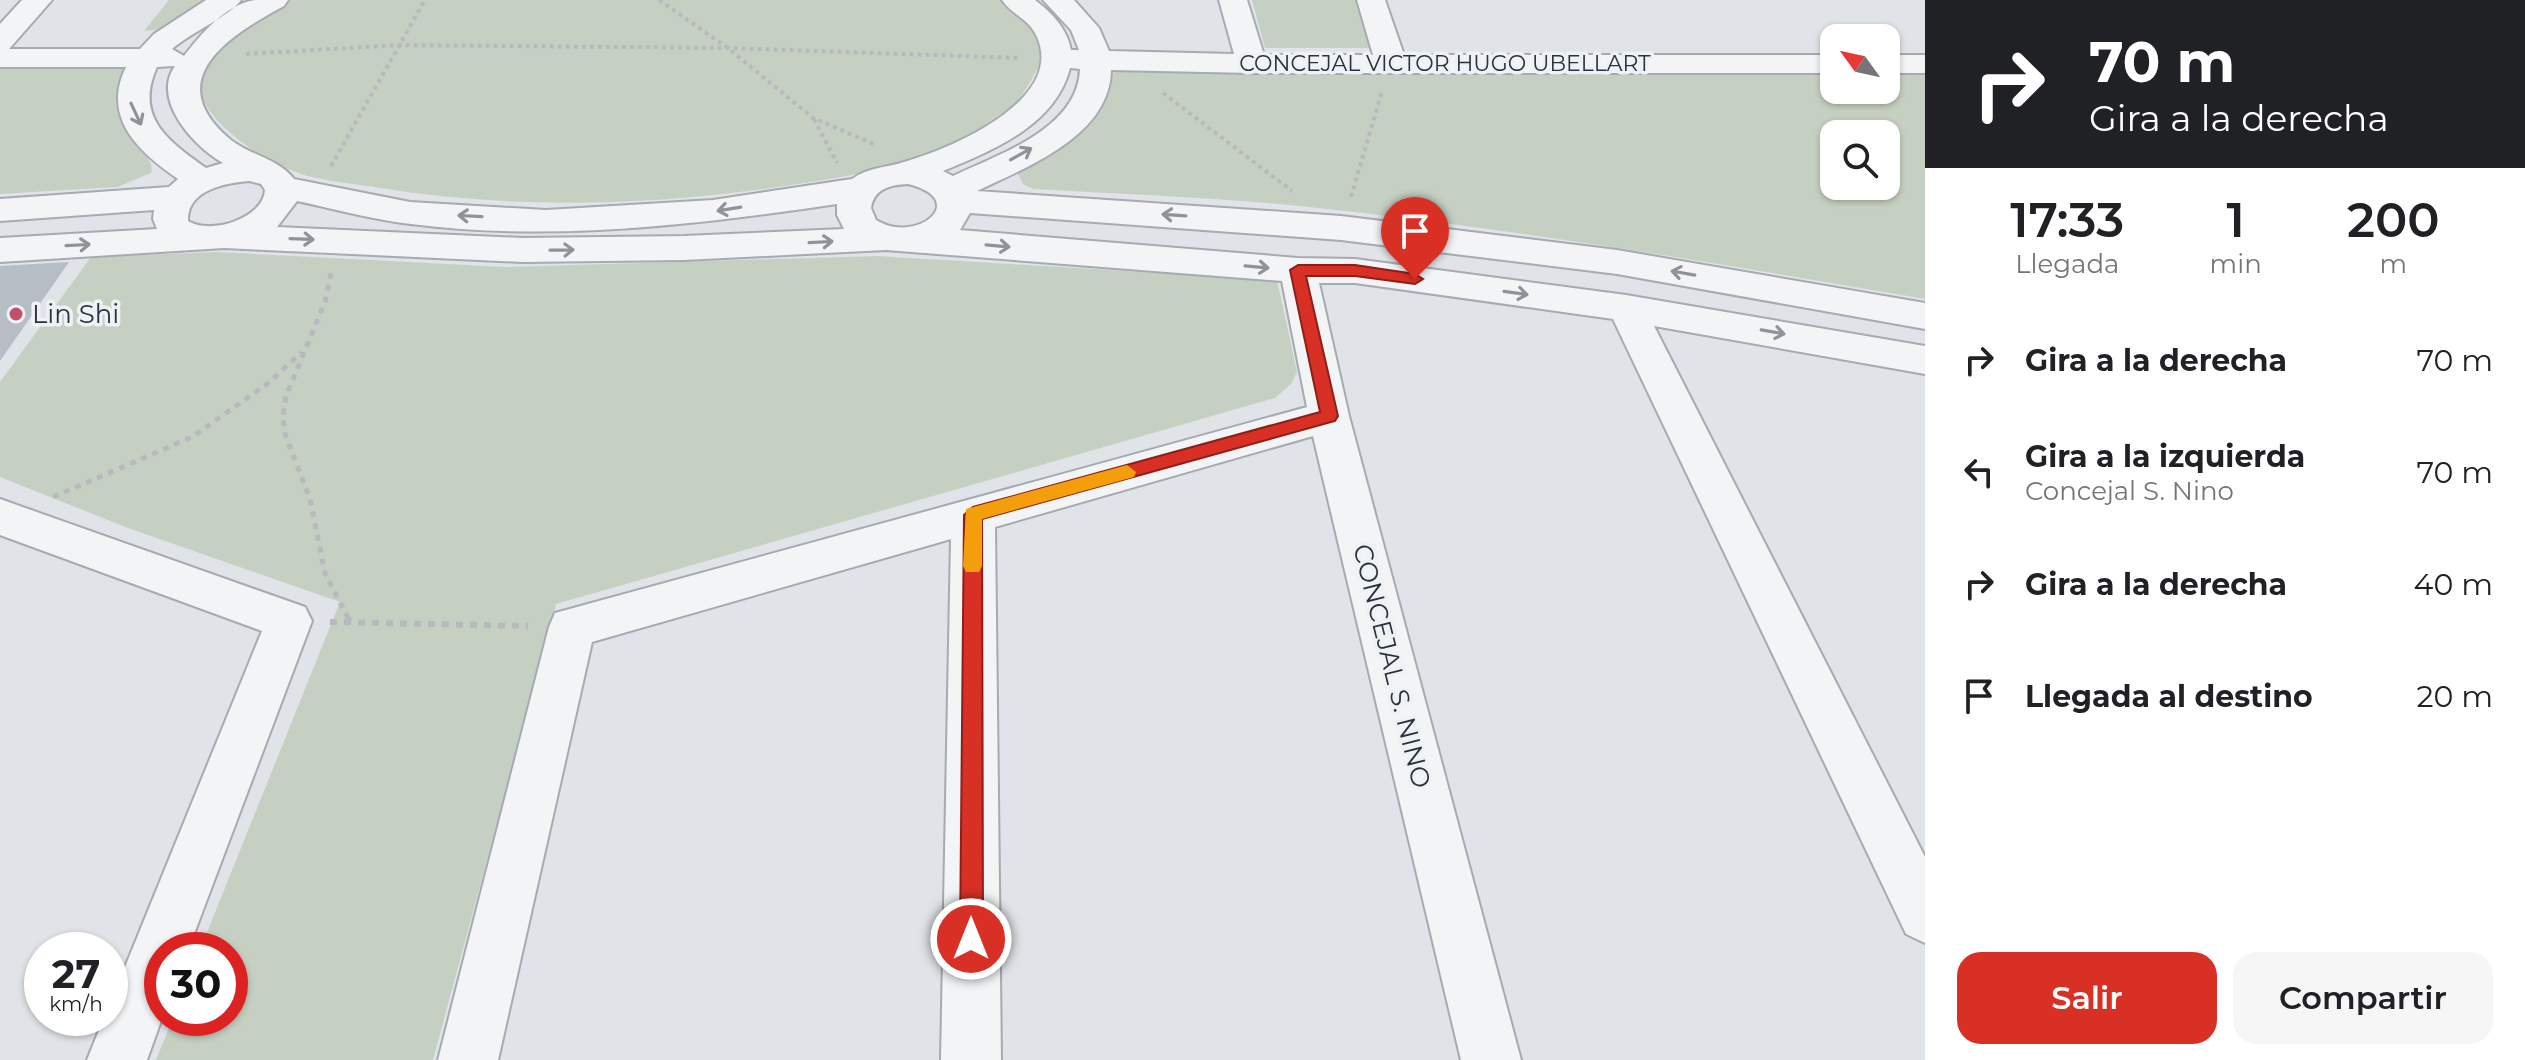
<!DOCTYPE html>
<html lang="es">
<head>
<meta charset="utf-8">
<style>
	:root { --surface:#fff; --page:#f6f6f6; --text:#202124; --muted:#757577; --accent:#d93025 }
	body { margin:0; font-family:Montserrat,sans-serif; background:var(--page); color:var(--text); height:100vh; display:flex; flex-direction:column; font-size:30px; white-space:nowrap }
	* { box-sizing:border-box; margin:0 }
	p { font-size:26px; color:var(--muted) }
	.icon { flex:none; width:44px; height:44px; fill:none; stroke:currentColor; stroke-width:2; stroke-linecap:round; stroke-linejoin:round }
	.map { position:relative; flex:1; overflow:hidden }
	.panel { display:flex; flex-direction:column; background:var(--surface); width:600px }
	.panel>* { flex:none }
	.top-card { background:#202124; color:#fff; overflow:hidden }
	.needle { width:52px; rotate:303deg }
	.controls { position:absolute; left:1820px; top:24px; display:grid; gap:16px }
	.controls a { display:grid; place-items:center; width:80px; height:80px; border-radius:16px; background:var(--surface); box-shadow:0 2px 6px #0004; font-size:40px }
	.speed { position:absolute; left:24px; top:932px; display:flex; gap:16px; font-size:40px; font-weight:700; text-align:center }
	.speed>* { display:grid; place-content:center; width:104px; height:104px; border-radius:50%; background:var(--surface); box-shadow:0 2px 6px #0004; line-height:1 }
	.speed small { font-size:20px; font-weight:400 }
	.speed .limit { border:12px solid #d22; background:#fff; color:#111 }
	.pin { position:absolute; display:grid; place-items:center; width:68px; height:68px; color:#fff; margin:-82px -34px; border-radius:50% 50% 50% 0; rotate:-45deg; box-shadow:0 0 8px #0007 }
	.pin .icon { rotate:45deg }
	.me { position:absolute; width:88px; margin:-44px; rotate:0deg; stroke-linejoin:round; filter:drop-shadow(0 0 6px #0008) }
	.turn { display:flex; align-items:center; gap:28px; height:168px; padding:0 32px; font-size:36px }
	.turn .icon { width:104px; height:104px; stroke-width:2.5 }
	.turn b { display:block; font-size:56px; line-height:68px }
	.eta { display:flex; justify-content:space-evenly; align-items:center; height:136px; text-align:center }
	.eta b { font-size:48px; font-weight:600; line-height:56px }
	.cta { display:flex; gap:16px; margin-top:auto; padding:16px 32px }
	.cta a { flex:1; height:92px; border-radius:24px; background:var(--accent); color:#fff; font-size:32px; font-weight:600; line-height:92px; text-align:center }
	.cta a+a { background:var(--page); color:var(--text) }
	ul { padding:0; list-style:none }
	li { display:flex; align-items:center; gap:24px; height:112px; padding:0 32px }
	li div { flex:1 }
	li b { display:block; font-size:30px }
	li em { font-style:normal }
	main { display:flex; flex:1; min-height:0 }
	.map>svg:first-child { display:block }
	.green { fill:#c6d0c2; fill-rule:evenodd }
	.building { fill:#b7bdc4 }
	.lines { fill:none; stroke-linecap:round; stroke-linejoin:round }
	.minor-casing { stroke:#a6aab1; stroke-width:4 }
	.path-far2 { stroke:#b6babe; stroke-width:4; stroke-dasharray:4 4; stroke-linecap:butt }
	.path-far1 { stroke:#b6babe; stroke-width:5; stroke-dasharray:6 6; stroke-linecap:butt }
	.path { stroke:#b6babe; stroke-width:6; stroke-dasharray:7 7; stroke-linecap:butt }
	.minor { fill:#f2f4f6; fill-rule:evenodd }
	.oneway { stroke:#8e939a }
	.route { fill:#d93025; stroke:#8d1f18; stroke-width:2 }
	.slow { fill:#f59e0b }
	.poi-dot { fill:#c15068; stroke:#eff2f5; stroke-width:3 }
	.labels { text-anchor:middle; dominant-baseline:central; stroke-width:7; stroke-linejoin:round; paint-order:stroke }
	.far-street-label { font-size:22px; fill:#2a323d; stroke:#eff2f5 }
	.poi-label { font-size:26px; fill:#2a323d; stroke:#eff2f5; text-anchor:start }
	.street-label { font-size:26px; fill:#2a323d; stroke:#eff2f5 }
</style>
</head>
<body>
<main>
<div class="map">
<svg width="1925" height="1060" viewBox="0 0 1925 1060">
	<rect width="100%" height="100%" fill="#e0e3e7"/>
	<g class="green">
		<path d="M 169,0 L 209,0 L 163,29 L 144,31 Z"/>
		<path d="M 289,0 L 1003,0 L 1029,23 L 1043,59 C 1035,72 1028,88 1018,100 C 1011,109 998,115 989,122 C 927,166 846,177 771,188 C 641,206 510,209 380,188 C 356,184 331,182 308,176 C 272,167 185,116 201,70 C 211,44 264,10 289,0 Z"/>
		<path d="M 1252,0 L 1357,0 L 1375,48 L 1265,48 Z"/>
		<path d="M 0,65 L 118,67 L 124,70 C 123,93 113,110 127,132 C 134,143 156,160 151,173 L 117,187 L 0,194 Z"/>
		<path d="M 1123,69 L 1834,70 L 1834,90 L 1886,90 L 1886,71 L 1925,71 L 1925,299 C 1717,263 1509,228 1300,206 C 1211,197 1122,194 1033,189 L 1023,184 L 1017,172 L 1100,99 L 1112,74 ZM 1834,134 L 1886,134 L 1886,186 L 1834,186 Z"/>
		<path d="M 216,252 L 505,267 L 877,256 L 1277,280 L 1297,372 L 1291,384 L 1275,398 L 556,604 L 433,1060 L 156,1060 L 173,1018 L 230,1018 L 230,950 L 200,950 L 340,602 L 128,528 L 0,477 L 0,382 L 91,257 Z"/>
	</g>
	<path class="building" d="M 69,262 L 0,361 L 0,266 Z"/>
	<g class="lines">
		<defs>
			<g id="minor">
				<path d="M 22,0 L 52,0 L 9,49 L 140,49 L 154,34 L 206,0 L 241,0 C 230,16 190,33 172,49 L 184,56 C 201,34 226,4 255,0 C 266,0 278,0 288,0 L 284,6 C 228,36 159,80 231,140 C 250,155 279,159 294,179 L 410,202 L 546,210 L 713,200 L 852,179 C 868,167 886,168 904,162 C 951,149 1068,99 1036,35 C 1029,19 1011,14 1002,0 L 1035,0 C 1052,13 1067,28 1071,50 L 1079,50 L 1071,30 L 1043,0 L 1074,0 L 1099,28 L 1109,51 L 1234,54 L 1219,0 L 1247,0 L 1264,55 L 1373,55 L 1357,0 L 1385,0 L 1404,55 L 1834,55 L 1834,73 L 1252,73 L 1111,70 C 1110,136 1027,167 977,191 L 1341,216 L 1617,250 L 1925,303 L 1925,329 L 1617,274 L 1341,240 L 970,213 L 960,230 L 1298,258 L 1355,259 L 1626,295 L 1925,346 L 1925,374 L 1654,326 L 1925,857 L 1925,943 L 1906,934 L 1613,319 L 1355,283 L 1319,283 L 1349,416 L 1521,1060 L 1461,1060 L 1313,436 L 995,527 L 1001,1060 L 941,1060 L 951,539 L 592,642 L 498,1060 L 438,1060 L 549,627 L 555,613 L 1307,407 L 1282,281 L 886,250 L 684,260 L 523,262 L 224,248 L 0,262 L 0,238 L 157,229 L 153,219 L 154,210 L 0,221 L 0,199 L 169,187 L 178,179 C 139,152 101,118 126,67 L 0,67 L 0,24 ZM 175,66 C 151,100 194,147 223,163 L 206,168 C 168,141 134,117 157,67 ZM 1070,68 L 1080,69 C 1078,129 999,154 953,176 L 943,171 C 993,150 1055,126 1070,68 ZM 249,181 L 261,184 L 265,190 C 263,219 210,235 188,221 C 187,190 225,183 249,181 ZM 908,184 C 972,200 916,245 876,220 L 871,208 C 874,188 891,185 908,184 ZM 297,201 C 335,209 373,220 411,224 C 553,242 696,225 837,204 L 837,215 L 844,229 L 684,236 L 523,238 L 277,227 Z"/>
				<rect x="1886" y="55" width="39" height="18"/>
				<path d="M 0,499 L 305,607 L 312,621 L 188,950 L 162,950 L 162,1018 L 147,1060 L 87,1060 L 104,1018 L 110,1018 L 110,1004 L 262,631 L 0,535 Z"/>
			</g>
		</defs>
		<use href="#minor" class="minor-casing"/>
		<g class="path-far2">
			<path d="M 659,0 L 728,48 L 813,118 L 876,145"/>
			<path d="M 246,54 L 399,45 L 728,48 L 1020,58"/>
			<path d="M 1163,93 L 1292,191"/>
			<path d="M 814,119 L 837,163"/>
			<path d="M 331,166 L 425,0"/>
			<path d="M 1351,197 L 1382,91"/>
		</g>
		<g class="path-far1">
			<path d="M 331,273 L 325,302 L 286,396 L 283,416 L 285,434 L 310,499 L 325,573 L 349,620"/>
			<path d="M 53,497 L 192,437 L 267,384 L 302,352"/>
		</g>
		<g class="path">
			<path d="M 348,618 L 350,622"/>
			<path d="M 330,622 L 528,626"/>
		</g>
		<use href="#minor" class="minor"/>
	</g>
	<defs><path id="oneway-shaft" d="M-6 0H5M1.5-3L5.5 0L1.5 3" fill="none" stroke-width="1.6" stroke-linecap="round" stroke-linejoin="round" transform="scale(2)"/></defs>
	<g class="oneway">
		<use href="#oneway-shaft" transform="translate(136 114) rotate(65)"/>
		<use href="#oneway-shaft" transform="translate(1021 154) rotate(-29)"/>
		<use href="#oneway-shaft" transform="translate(729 209) rotate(171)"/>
		<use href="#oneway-shaft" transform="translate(1174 215) rotate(-176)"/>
		<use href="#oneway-shaft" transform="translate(470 216) rotate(-177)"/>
		<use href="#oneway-shaft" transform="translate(302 239) rotate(2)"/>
		<use href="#oneway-shaft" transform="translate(821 242) rotate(-3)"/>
		<use href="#oneway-shaft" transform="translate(78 245) rotate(-3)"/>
		<use href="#oneway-shaft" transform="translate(998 246) rotate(5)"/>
		<use href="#oneway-shaft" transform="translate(562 250) rotate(-1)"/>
		<use href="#oneway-shaft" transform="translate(1257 267) rotate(5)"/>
		<use href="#oneway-shaft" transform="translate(1683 273) rotate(-170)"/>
		<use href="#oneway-shaft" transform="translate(1516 293) rotate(8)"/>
		<use href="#oneway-shaft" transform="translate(1773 332) rotate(10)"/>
	</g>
	<path class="route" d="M 1298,265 L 1355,265 L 1415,274 L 1423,279 L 1415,284 L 1355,276 L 1306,276 L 1338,416 L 1335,421 L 982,519 L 983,939 L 980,947 L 971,950 L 963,947 L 960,939 L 964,515 L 973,507 L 1320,412 L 1290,270 Z"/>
	<path class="slow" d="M 1127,465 L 1136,472 L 1134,477 L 982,519 L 982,566 L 979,572 L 966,572 L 963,566 L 966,509 Z"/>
	<circle class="poi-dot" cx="16" cy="314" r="8"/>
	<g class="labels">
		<g class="far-street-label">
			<text x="1445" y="63">CONCEJAL VICTOR HUGO UBELLART</text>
		</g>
		<g class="poi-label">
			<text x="32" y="314">Lin Shi</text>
		</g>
		<g class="street-label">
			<text transform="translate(1392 666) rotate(76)">CONCEJAL S. NINO</text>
		</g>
	</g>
</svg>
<div class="controls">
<a><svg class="needle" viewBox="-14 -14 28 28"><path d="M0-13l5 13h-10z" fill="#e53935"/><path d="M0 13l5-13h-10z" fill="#757577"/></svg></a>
<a><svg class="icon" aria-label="search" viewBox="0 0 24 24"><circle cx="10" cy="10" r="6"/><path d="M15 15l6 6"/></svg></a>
</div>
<div class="speed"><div>27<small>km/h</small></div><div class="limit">30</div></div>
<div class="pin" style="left:1415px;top:279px;background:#d93025"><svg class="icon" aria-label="arrive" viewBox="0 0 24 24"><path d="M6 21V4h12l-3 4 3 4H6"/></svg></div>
<svg class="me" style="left:971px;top:939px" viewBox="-20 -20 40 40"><circle r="17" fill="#d93025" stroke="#fff" stroke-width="3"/><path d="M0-11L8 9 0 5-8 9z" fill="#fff"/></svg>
</div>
<section class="panel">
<div class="top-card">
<div class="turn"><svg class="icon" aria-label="right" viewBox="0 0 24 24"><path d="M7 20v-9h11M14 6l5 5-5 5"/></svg><div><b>70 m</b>Gira a la derecha</div></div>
</div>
<div class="eta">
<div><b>17:33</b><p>Llegada</p></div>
<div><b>1</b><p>min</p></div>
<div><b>200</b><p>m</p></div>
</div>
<ul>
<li><svg class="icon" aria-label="right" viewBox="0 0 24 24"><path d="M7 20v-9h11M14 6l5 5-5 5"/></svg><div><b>Gira a la derecha</b></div><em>70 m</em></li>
<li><svg class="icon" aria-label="left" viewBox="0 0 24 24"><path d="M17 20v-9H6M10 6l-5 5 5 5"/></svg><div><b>Gira a la izquierda</b><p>Concejal S. Nino</p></div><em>70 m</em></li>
<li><svg class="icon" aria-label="right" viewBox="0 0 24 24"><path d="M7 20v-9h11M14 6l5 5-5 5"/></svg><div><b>Gira a la derecha</b></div><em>40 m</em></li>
<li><svg class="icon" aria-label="arrive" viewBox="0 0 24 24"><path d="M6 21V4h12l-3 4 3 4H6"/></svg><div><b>Llegada al destino</b></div><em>20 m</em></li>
</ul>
<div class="cta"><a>Salir</a><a>Compartir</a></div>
</section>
</main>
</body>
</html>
